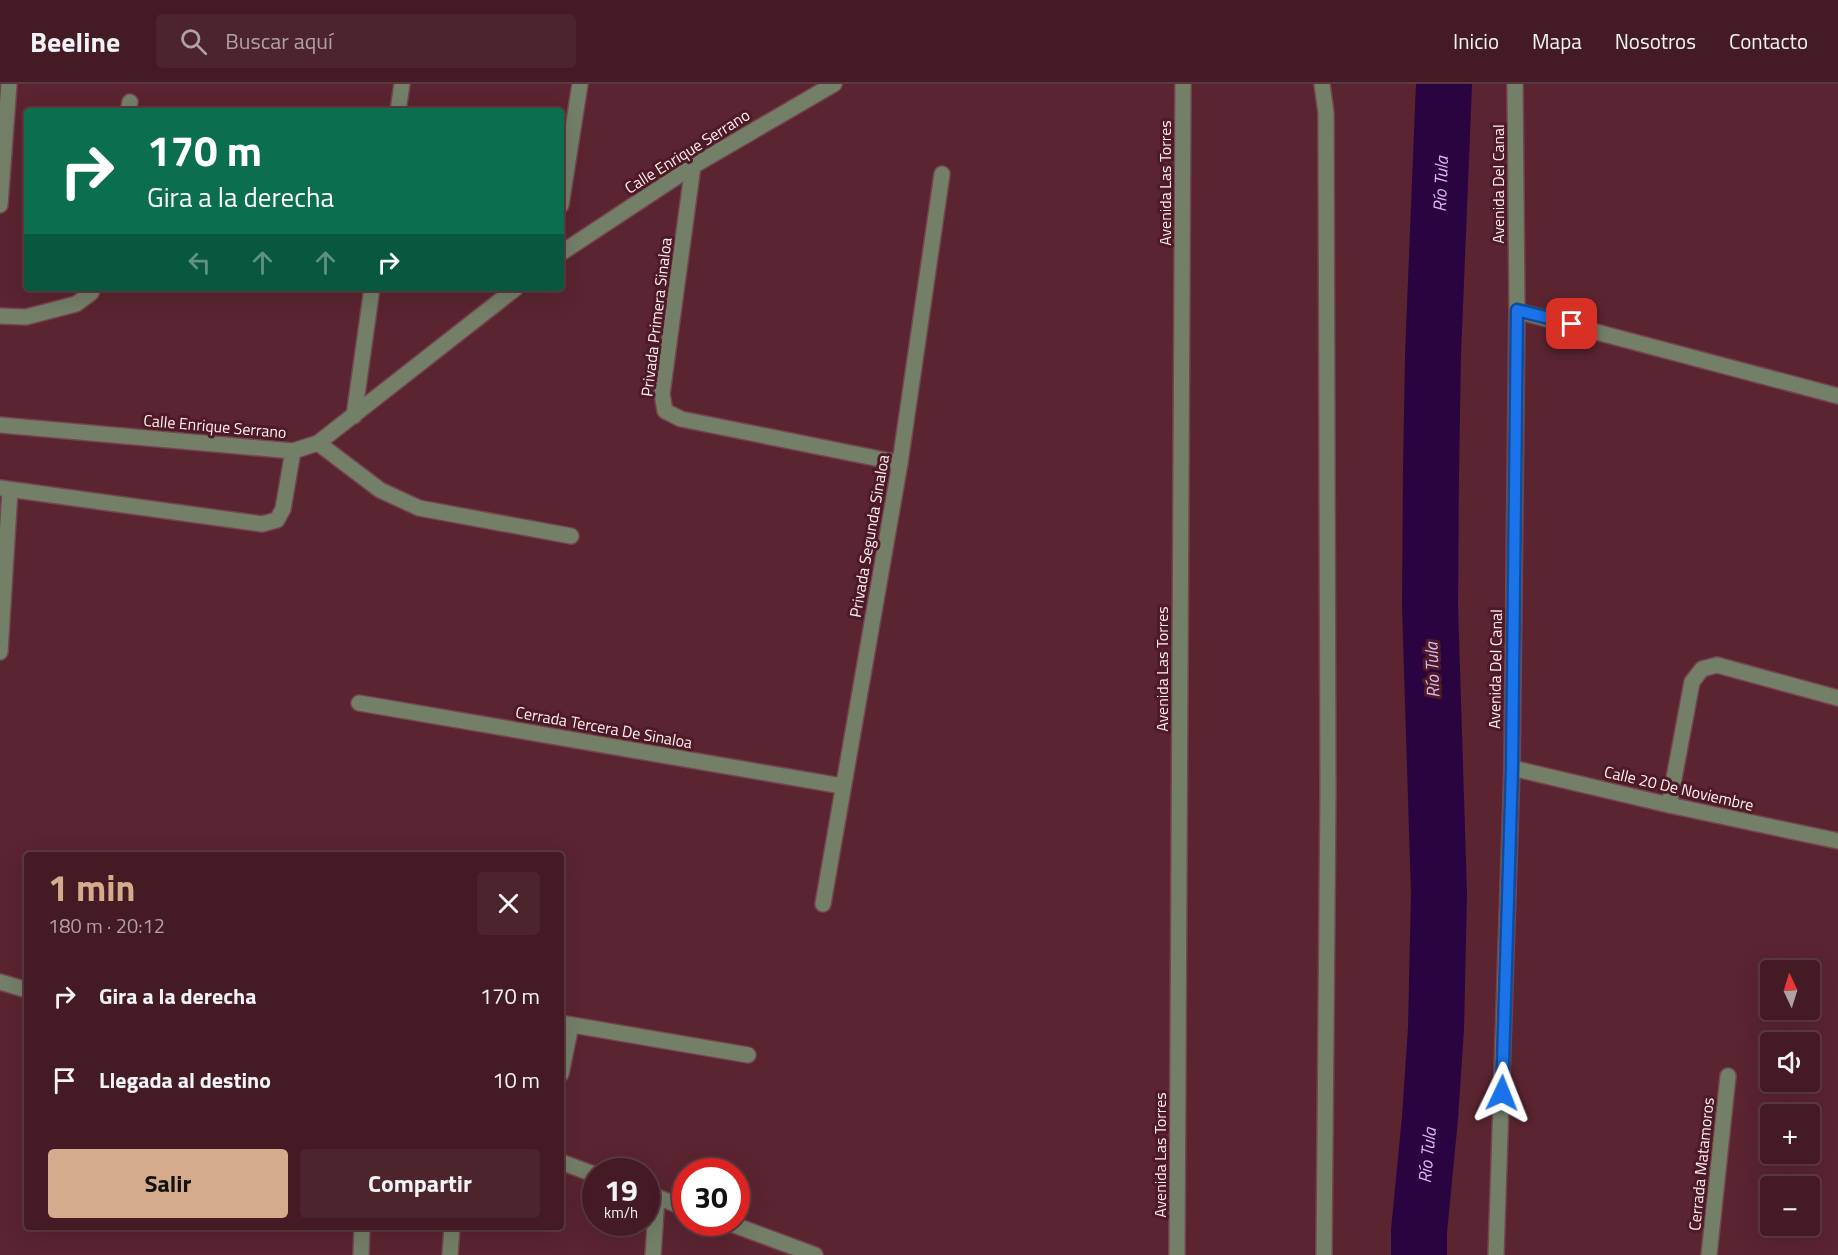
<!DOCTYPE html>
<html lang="es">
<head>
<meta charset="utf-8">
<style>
	:root { --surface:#441b24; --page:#4b242c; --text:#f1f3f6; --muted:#afa1a6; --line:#5c3941; --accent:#d6ab8b }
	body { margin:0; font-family:"Titillium Web",sans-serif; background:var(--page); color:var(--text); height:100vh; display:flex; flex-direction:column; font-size:22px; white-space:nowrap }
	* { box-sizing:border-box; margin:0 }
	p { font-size:20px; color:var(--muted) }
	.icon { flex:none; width:33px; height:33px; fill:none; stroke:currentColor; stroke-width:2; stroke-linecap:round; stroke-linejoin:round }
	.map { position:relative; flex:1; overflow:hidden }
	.side { position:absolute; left:24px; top:768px; width:540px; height:378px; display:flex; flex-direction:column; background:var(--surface); border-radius:6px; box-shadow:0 6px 24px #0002,0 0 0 2px var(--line) }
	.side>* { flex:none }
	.hud { position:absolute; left:24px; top:24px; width:540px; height:183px; border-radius:6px; box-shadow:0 6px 24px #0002,0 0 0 2px var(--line); background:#0b6e4f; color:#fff; overflow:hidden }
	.needle { width:39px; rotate:356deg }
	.controls { position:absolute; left:1760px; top:876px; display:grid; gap:12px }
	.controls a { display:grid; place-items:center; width:60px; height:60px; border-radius:6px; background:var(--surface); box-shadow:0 6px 24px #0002,0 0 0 2px var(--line); font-size:30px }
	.speed { position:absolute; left:582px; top:1074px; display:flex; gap:12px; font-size:30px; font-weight:700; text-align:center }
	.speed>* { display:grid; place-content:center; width:78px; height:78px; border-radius:50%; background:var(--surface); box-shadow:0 6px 24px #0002,0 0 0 2px var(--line); line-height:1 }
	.speed small { font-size:15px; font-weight:400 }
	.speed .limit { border:9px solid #d22; background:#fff; color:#111 }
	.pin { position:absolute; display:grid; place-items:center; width:51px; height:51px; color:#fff; margin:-26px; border-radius:12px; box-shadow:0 3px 9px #0006 }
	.me { position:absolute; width:66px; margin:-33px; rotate:2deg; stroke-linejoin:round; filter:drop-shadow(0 0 4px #0008) }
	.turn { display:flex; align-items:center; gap:21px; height:126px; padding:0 24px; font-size:27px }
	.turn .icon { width:78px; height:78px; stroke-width:2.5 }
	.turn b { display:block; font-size:42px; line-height:51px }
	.lanes { display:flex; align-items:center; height:57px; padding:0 24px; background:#0003; justify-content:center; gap:30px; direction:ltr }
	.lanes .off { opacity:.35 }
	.round { display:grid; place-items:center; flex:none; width:63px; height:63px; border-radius:6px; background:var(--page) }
	.overview { display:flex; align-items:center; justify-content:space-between; height:102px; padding:0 24px }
	h1 { font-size:36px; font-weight:700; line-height:45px; color:var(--accent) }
	.primary-button { display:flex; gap:12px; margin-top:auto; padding:12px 24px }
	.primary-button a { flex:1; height:69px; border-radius:6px; background:var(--accent); color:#111; font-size:24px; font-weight:700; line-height:69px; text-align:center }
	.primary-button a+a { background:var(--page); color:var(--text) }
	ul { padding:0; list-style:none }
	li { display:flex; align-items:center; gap:18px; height:84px; padding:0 24px }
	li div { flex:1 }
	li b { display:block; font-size:22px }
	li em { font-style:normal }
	header { display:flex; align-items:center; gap:36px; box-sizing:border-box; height:84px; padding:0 30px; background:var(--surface); border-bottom:2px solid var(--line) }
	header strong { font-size:28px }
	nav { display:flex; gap:33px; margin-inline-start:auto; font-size:21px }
	.search { width:420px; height:54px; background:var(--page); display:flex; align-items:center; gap:15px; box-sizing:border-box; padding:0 21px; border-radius:6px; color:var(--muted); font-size:22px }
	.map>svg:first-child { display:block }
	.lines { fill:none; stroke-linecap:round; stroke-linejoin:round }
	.river { stroke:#2a0341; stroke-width:56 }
	.minor-casing { stroke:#74454f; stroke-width:18 }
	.minor { stroke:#747f68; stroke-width:15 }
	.route-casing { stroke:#114b97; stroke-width:15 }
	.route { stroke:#1a73e8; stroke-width:10 }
	.labels { text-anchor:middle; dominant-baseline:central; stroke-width:6; stroke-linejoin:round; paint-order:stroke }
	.street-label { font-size:16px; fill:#fff0f2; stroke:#4e1a26 }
	.water-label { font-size:18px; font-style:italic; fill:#d8bbf3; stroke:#4e1a26 }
</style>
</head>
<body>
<header>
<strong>Beeline</strong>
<div class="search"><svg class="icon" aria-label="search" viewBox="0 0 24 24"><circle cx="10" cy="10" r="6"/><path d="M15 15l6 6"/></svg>Buscar aquí</div>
<nav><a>Inicio</a><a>Mapa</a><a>Nosotros</a><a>Contacto</a></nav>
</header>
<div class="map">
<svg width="1838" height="1171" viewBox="0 0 1838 1171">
	<rect width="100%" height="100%" fill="#5a2430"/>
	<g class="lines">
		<path class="river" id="s1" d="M 1419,1171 L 1419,1147 L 1430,1034 L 1436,944 L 1439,810 L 1430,522 L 1431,387 L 1433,271 L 1444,0"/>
		<defs>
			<g id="minor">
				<path d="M 1322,0 L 1326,29 L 1328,708 L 1324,1171"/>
				<path d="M 128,27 L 130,18"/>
				<path d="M 398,27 L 402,0"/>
				<path d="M 693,82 L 662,310 L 665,327 L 681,335 L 900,379"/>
				<path d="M 0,121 L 9,0"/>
				<path d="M 561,121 L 580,0"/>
				<path d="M 561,169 L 693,82 L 834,0"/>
				<path d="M 1517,227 L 1838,312"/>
				<path d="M 0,232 L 26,233 L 76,220 L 91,209 L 93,204"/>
				<path d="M 354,332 L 372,204"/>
				<path d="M 0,341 L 293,367 L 318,359 L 516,204"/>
				<path d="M 318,359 L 380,406 L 419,424 L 571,452"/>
				<path d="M 0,404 L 262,440 L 277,436 L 283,425 L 293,367"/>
				<path d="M 0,568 L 10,406"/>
				<path d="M 359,619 L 842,702"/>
				<path d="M 1512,684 L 1669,721 L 1838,757"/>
				<path d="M 1669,721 L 1692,598 L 1702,585 L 1717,581 L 1838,614"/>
				<path d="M 823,820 L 900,379 L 942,90"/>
				<path d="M 0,898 L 27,906"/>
				<path d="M 561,939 L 748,971"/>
				<path d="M 561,990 L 571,941"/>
				<path d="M 561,1078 L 596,1091"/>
				<path d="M 646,1109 L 686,1124"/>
				<path d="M 726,1138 L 815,1171"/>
				<path d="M 361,1171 L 362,1143"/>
				<path d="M 450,1171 L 452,1143"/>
				<path d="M 653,1171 L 657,1113"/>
				<path d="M 1177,1171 L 1183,0"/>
				<path d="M 1496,1171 L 1512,684 L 1517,227 L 1515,0"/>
				<path d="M 1709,1171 L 1728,992"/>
			</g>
		</defs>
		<use href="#minor" class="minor-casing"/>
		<use href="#minor" class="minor"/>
	</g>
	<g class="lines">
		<defs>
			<path id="route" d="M 1502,1009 L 1512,684 L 1517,226 L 1572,240"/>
		</defs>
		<use href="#route" class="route-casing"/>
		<use href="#route" class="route"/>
	</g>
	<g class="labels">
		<g class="street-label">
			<text transform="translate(687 67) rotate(-32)">Calle Enrique Serrano</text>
			<text transform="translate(1165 99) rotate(-90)">Avenida Las Torres</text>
			<text transform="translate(1498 100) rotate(-90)">Avenida Del Canal</text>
			<text transform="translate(656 233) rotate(-83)">Privada Primera Sinaloa</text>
			<text transform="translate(215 342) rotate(5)">Calle Enrique Serrano</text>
			<text transform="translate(869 452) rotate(-80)">Privada Segunda Sinaloa</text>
			<text transform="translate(1162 585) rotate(-90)">Avenida Las Torres</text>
			<text transform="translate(1495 585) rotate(-89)">Avenida Del Canal</text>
			<text transform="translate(604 643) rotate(10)">Cerrada Tercera De Sinaloa</text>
			<text transform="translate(1679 704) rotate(13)">Calle 20 De Noviembre</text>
			<text transform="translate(1160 1071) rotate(-90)">Avenida Las Torres</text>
			<text transform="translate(1701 1080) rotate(-84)">Cerrada Matamoros</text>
		</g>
		<g class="water-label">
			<text stroke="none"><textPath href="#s1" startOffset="1072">Río Tula</textPath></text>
			<text transform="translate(1432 586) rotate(-92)">Río Tula</text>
			<text stroke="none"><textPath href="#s1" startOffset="100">Río Tula</textPath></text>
		</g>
	</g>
</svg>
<div class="controls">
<a><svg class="needle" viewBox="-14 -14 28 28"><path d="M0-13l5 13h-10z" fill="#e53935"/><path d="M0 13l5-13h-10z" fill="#afa1a6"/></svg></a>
<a><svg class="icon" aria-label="sound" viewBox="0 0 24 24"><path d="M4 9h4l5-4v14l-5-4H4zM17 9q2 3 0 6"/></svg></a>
<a>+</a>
<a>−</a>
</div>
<div class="speed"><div>19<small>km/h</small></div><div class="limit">30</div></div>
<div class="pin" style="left:1572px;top:240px;background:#d93025"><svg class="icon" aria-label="arrive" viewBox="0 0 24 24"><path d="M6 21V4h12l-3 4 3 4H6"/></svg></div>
<svg class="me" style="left:1502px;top:1009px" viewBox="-20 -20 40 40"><path d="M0-17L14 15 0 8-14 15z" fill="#1a73e8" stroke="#fff" stroke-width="4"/></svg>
<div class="hud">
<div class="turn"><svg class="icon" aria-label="right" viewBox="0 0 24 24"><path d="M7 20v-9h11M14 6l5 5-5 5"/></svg><div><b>170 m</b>Gira a la derecha</div></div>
<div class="lanes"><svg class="icon off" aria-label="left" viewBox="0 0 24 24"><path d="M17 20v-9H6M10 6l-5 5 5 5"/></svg><svg class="icon off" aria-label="ahead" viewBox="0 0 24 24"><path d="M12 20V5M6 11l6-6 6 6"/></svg><svg class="icon off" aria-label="ahead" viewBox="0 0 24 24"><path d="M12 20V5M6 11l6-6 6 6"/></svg><svg class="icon" aria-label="right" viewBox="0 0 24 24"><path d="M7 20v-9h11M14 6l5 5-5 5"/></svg></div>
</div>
<section class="side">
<div class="overview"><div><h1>1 min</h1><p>180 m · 20:12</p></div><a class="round"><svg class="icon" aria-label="close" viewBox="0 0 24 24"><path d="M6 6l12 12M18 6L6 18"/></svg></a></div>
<ul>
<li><svg class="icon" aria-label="right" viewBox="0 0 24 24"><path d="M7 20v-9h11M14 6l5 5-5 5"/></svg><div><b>Gira a la derecha</b></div><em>170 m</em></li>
<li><svg class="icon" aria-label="arrive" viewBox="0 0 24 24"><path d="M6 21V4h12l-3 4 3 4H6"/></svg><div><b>Llegada al destino</b></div><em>10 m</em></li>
</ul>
<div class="primary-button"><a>Salir</a><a>Compartir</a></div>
</section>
</div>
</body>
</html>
